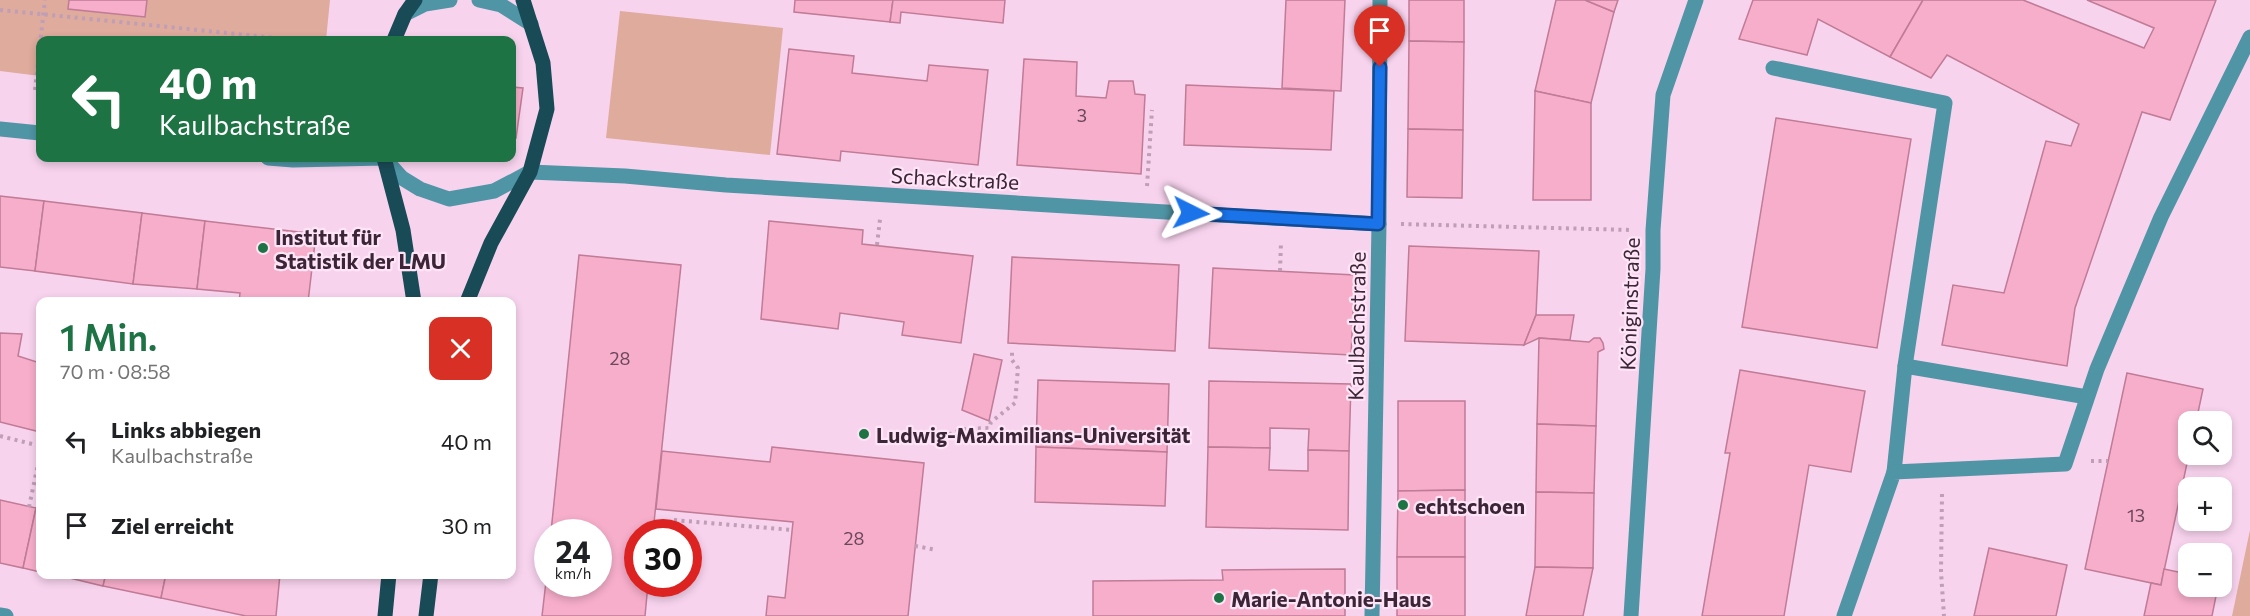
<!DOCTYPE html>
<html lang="de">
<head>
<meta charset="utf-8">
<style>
	:root { --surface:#fff; --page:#f6f6f6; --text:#202124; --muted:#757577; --accent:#1e7345 }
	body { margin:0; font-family:Commissioner,sans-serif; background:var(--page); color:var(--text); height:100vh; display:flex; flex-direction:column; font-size:22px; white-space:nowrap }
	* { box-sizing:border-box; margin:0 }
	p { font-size:20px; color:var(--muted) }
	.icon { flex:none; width:33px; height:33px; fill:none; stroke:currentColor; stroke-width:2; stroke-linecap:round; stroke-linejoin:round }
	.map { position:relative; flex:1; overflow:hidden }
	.sheet { position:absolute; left:36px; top:297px; width:480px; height:282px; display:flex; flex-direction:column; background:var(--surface); border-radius:12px; box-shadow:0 3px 9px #0003 }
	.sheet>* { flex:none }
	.banner { position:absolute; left:36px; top:36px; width:480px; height:126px; border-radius:12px; box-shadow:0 3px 9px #0003; background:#1e7345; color:#fff; overflow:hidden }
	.controls { position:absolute; left:2178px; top:411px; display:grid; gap:12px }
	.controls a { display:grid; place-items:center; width:54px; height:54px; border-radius:12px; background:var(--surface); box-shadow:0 3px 9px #0003; font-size:30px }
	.speed { position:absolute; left:534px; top:519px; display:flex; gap:12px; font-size:30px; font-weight:700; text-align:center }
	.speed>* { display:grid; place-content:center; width:78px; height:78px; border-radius:50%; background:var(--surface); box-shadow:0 3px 9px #0003; line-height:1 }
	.speed small { font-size:15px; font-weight:400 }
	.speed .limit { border:9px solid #d22; background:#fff; color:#111 }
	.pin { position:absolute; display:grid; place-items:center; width:51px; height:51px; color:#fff; margin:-62px -26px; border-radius:50% 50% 50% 0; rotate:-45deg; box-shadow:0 0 6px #0007 }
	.pin .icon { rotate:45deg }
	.me { position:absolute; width:66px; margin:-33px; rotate:93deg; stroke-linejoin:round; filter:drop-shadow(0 0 4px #0008) }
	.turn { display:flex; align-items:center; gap:21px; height:126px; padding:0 24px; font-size:27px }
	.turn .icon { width:78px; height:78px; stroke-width:2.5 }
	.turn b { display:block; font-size:42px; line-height:51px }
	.round { display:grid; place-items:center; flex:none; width:63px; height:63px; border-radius:12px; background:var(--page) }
	.head { display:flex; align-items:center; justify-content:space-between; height:102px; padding:0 24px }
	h1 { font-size:36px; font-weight:600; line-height:45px; color:var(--accent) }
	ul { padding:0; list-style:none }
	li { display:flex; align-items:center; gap:18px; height:84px; padding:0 24px }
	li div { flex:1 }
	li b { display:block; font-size:22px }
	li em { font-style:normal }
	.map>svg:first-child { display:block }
	.green { fill:#deab9d }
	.building { fill:#f7aeca; stroke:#c07b96; stroke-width:1.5 }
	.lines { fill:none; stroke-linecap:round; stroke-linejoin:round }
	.path { stroke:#bf9eb6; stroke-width:4; stroke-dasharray:3 4.5; stroke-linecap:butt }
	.minor { stroke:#4f95a5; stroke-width:15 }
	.major { stroke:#194b57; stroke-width:15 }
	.route-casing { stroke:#114b97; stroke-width:15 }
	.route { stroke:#1a73e8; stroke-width:10 }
	.poi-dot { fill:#1e7345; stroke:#fde4f7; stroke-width:2 }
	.labels { text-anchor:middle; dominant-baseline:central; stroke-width:4.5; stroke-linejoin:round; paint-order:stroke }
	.number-label { font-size:18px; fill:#6b475c }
	.street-label { font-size:21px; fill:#3c2537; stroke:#fde4f7 }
	.poi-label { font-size:21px; font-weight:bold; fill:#3c2537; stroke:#fde4f7; text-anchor:start }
</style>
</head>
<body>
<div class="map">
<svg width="2250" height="616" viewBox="0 0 2250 616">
	<rect width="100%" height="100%" fill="#f8d3ee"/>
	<g class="green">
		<path d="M 0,0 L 69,0 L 69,9 L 145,17 L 147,0 L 330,0 L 326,40 L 40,40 L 40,76 L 0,71 Z"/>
		<path d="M 620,11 L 783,28 L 770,155 L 606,138 Z"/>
		<path d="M 2250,530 L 2250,616 L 2232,616 Z"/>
	</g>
	<g class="building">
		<path d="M 69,0 L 147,0 L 145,17 L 68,9 Z"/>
		<path d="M 795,0 L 893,0 L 890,22 L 794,12 Z"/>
		<path d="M 893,0 L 1005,0 L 1003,23 L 901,12 L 900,23 L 890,22 Z"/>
		<path d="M 1286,0 L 1345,0 L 1341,91 L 1282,88 Z"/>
		<path d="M 1409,0 L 1464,0 L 1464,42 L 1409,41 Z"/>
		<path d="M 1556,0 L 1585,0 L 1614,12 L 1591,103 L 1535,91 Z"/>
		<path d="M 1585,0 L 1618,0 L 1614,12 Z"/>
		<path d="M 1753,0 L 1923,0 L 1890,57 L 1818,19 L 1807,55 L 1739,39 Z"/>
		<path d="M 1923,0 L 2023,0 L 2144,48 L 2154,28 L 2087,0 L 2216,0 L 2170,120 L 2142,112 L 2075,308 L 2067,366 L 1942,345 L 1953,285 L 2004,293 L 2046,141 L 2071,146 L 2079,124 L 1947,55 L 1931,78 L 1890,57 Z"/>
		<path d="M 1409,41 L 1464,42 L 1463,130 L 1408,129 Z"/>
		<path d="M 789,49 L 854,56 L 852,73 L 927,81 L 929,65 L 988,70 L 978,165 L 841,151 L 840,161 L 777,154 Z"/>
		<path d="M 1024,59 L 1077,62 L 1076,96 L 1106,98 L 1109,81 L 1133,81 L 1135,94 L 1145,95 L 1141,174 L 1017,165 Z"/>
		<path d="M 1186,85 L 1334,91 L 1331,150 L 1184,145 Z"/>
		<path d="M 512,87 L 523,88 L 516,138 L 512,137 Z"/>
		<path d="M 1535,91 L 1591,103 L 1591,200 L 1533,200 Z"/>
		<path d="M 1776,118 L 1911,139 L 1877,348 L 1742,327 Z"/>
		<path d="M 1408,129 L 1463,130 L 1462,198 L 1407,197 Z"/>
		<path d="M 0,196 L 44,201 L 35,271 L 0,267 Z"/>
		<path d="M 44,201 L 142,213 L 133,284 L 35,271 Z"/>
		<path d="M 142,213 L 205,221 L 197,289 L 133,284 Z"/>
		<path d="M 205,221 L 316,234 L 308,302 L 239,302 L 240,293 L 197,289 Z"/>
		<path d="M 769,221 L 863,230 L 862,244 L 973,256 L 961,343 L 902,335 L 904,322 L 840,313 L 838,329 L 761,319 Z"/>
		<path d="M 1409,246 L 1539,251 L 1536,315 L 1524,345 L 1405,341 Z"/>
		<path d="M 579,255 L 681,265 L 653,532 L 638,532 L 638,584 L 648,584 L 645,616 L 542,616 L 548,564 L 548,584 L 598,584 L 598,532 L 551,532 Z"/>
		<path d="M 1012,257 L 1179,265 L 1175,351 L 1008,343 Z"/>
		<path d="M 1213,268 L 1355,275 L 1351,355 L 1209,348 Z"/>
		<path d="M 1536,315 L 1574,315 L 1570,340 L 1539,338 L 1524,345 Z"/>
		<path d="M 0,333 L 22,334 L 18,356 L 40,363 L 40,432 L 0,422 Z"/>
		<path d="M 1539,338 L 1589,342 L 1594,338 L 1600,338 L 1603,343 L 1604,349 L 1598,352 L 1596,426 L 1537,424 Z"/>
		<path d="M 974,354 L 1002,360 L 989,421 L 962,410 Z"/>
		<path d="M 1740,370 L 1865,391 L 1851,472 L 1809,465 L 1784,616 L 1702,616 L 1730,453 L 1725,453 Z"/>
		<path d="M 2127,373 L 2203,389 L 2196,422 L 2188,422 L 2189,454 L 2161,585 L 2085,569 Z"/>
		<path d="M 1038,380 L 1169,384 L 1167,452 L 1036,447 Z"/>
		<path d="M 1209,381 L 1351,384 L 1349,451 L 1308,450 L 1309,429 L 1270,428 L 1270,448 L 1208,447 Z"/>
		<path d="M 1398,401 L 1465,401 L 1465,490 L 1398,491 Z"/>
		<path d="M 1537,424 L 1596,426 L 1594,493 L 1536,492 Z"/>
		<path d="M 772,447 L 924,463 L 908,616 L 766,616 L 768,596 L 785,598 L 793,522 L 656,509 L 662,451 L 770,462 Z"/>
		<path d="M 1036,447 L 1167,452 L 1165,506 L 1035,502 Z"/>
		<path d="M 1208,447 L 1270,448 L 1269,470 L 1308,471 L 1308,450 L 1349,451 L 1348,530 L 1206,527 Z"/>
		<path d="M 1465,490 L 1465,557 L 1397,557 L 1398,491 Z"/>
		<path d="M 1536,492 L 1594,493 L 1593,568 L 1535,567 Z"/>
		<path d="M 0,500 L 36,508 L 23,568 L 0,563 Z"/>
		<path d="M 36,508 L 40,509 L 40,572 L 23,568 Z"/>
		<path d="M 1989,548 L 2067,565 L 2056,616 L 1974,616 Z"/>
		<rect x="1397" y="557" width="68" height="59"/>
		<path d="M 1535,567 L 1593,568 L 1583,616 L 1526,616 Z"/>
		<path d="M 1345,569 L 1345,616 L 1093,616 L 1093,581 L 1223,580 L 1222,570 Z"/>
		<path d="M 2164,569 L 2188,574 L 2188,586 L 2218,586 L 2212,616 L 2144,616 L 2151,583 L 2161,585 Z"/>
		<path d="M 53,574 L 106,574 L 103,586 Z"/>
		<path d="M 106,574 L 166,574 L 161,598 L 103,586 Z"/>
		<path d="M 166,574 L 280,574 L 276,616 L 246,616 L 161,598 Z"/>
	</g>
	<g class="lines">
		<g class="path">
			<path d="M 0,10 L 297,40"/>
			<path d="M 35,90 L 45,0"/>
			<path d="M 1147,186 L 1152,110"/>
			<path d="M 1401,224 L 1631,230"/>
			<path d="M 877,245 L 880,219"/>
			<path d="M 1280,271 L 1281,242"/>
			<path d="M 0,436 L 40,446"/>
			<path d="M 935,440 L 963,429 L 989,428 L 991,422 L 1015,403 L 1018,368 L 1012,360 L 1012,352"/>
			<path d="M 2091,461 L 2108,461"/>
			<path d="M 1942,494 L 1941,572 L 1944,616"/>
			<path d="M 29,507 L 40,455"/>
			<path d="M 674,520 L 792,530"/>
			<path d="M 915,546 L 937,550"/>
		</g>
		<g class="minor">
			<path d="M 479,0 L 501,5 L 531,24"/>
			<path d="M 405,14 L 425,4 L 450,0"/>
			<path d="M 1773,68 L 1945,103 L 1905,366"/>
			<path d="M 0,129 L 40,133"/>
			<path d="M 268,158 L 293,160 L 384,158 L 402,178 L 420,189 L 449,199 L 494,191 L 530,172 L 625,176 L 726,185 L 1131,210 L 1379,224"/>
			<path d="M 1894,472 L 1905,366 L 2087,397"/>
			<path d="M 0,615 L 6,616"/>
			<path d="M 1372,616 L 1379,224 L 1380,0"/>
			<path d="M 1631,616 L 1653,269 L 1653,230 L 1663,95 L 1696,0"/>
			<path d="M 1844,616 L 1894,472 L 2065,464 L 2097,369 L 2161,217 L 2250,37"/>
		</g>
		<g class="major">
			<path d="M 394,40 L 405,14 L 415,0"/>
			<path d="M 384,158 L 403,230 L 414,302"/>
			<path d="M 467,302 L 491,243 L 530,172 L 547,109 L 543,63 L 523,0"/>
			<path d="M 385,616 L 389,574"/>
			<path d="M 426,616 L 431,574"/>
		</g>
	</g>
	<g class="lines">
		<defs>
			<path id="route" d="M 1191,213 L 1378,224 L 1380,67"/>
		</defs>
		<use href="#route" class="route-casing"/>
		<use href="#route" class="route"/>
	</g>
	<g class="poi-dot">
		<circle cx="263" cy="248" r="6"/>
		<circle cx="864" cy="434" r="6"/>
		<circle cx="1403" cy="505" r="6"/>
		<circle cx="1219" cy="598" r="6"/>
	</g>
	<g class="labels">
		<g class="number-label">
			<text x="1082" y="115">3</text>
			<text x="620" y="358">28</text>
			<text x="2136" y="515">13</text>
			<text x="854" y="538">28</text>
		</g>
		<g class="street-label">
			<text transform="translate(955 178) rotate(3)">Schackstraße</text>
			<text transform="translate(1629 304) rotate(-88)">Königinstraße</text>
			<text transform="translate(1356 326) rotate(-89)">Kaulbachstraße</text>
		</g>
		<g class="poi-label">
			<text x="275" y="236">Institut für<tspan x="275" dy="24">Statistik der LMU</tspan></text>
			<text x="876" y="434">Ludwig-Maximilians-Universität</text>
			<text x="1415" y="505">echtschoen</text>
			<text x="1231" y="598">Marie-Antonie-Haus</text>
		</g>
	</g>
</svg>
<div class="controls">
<a><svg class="icon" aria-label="search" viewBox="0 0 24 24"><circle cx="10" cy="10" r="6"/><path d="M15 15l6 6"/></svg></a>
<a>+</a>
<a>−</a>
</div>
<div class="speed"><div>24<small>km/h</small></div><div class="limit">30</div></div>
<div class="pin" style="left:1380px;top:67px;background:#d93025"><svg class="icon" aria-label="arrive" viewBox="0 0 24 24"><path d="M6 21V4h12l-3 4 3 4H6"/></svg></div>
<svg class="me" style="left:1191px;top:213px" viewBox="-20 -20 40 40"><path d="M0-17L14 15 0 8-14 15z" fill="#1a73e8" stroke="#fff" stroke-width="4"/></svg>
<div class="banner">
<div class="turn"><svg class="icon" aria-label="left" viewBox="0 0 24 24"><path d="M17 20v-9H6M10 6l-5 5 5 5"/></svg><div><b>40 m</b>Kaulbachstraße</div></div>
</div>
<section class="sheet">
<div class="head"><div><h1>1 Min.</h1><p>70 m · 08:58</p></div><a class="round" style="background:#d93025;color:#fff"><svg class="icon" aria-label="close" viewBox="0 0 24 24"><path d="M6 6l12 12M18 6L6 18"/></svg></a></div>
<ul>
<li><svg class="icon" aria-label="left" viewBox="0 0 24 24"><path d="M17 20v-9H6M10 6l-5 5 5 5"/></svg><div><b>Links abbiegen</b><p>Kaulbachstraße</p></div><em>40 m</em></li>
<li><svg class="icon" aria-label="arrive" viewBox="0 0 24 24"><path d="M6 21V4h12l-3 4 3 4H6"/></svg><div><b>Ziel erreicht</b></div><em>30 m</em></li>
</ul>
</section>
</div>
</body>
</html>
